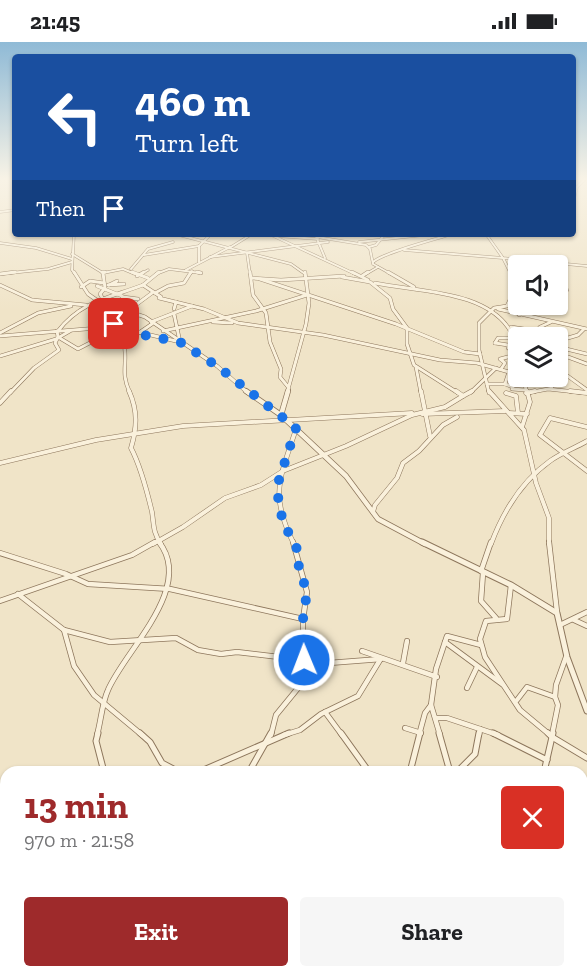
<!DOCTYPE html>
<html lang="en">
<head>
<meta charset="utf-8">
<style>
	:root { --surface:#fff; --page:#f6f6f6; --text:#202124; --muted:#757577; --accent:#9e2a2b }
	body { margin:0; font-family:"Zilla Slab",serif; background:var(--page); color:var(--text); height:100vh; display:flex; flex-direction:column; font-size:22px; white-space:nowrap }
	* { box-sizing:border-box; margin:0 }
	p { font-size:20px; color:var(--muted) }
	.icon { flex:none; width:33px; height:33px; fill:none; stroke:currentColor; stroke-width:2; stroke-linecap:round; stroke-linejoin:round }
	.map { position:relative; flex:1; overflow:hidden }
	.panel { position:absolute; left:0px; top:724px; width:588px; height:212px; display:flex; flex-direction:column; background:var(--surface); border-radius:18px 18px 0 0; box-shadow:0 2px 4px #0004 }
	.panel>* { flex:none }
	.top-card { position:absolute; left:12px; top:12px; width:564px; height:183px; border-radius:6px; box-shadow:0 2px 4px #0004; background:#1a4fa0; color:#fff; overflow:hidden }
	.fabs { position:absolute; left:508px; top:213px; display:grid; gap:12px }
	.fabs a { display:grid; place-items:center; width:60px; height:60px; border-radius:6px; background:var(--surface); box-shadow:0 2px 4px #0004; font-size:30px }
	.pin { position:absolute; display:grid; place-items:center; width:51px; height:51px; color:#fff; margin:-26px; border-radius:12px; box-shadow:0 3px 9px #0006 }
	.me { position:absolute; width:66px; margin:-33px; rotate:359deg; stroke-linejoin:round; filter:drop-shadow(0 0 4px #0008) }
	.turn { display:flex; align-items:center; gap:21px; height:126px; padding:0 24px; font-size:27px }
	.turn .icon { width:78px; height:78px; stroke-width:2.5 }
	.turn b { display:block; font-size:42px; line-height:51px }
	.then { display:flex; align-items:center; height:57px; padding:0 24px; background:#0003; gap:12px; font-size:22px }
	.round { display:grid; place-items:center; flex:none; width:63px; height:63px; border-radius:6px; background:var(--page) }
	.headline { display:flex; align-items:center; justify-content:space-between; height:102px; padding:0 24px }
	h1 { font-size:36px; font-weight:800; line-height:45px; color:var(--accent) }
	.action { display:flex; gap:12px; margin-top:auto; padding:12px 24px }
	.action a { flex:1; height:69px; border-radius:6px; background:var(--accent); color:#fff; font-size:24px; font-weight:800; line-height:69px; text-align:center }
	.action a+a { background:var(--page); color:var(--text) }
	.status { display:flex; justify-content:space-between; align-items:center; height:42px; padding:0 30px; background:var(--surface); direction:ltr }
	.status svg { height:16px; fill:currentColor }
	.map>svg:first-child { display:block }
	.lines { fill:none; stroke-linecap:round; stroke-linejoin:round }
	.minor-far4-casing { stroke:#8d765c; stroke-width:3 }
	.minor-far3-casing { stroke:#8d765c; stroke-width:4 }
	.minor-far2-casing { stroke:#8d765c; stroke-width:5 }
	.minor-far1-casing { stroke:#8d765c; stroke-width:6 }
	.minor-casing { stroke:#8d765c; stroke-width:7 }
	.tertiary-far3-casing { stroke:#8d765c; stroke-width:3 }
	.tertiary-far2-casing { stroke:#8d765c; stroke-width:4 }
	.tertiary-far1-casing { stroke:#8d765c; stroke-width:6 }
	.tertiary-casing { stroke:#8d765c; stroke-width:7 }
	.minor-far4 { stroke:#faf1dc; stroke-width:2 }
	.minor-far3 { stroke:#faf1dc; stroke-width:3 }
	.minor-far2 { stroke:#faf1dc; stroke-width:4 }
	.minor-far1 { stroke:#faf1dc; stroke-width:4.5 }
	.minor { stroke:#faf1dc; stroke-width:5 }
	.tertiary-far3 { stroke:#faf1dc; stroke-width:2 }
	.tertiary-far2 { stroke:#faf1dc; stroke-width:3 }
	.tertiary-far1 { stroke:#faf1dc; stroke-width:4.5 }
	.tertiary { stroke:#faf1dc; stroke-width:5 }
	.route { stroke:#1a73e8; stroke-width:10; stroke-dasharray:0 18 }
</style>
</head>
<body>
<div class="status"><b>21:45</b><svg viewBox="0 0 49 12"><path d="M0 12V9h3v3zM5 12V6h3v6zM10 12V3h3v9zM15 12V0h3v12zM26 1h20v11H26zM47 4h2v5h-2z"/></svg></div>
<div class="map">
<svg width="587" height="935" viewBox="0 0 587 935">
	<rect width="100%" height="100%" fill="#f0e4c8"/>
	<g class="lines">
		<defs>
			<g id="minor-far4">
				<path d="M 574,157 L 577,145 L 585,137"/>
				<path d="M 0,170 L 15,168"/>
				<path d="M 269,192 L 355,232"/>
				<path d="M 315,192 L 325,216"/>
				<path d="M 486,192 L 503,216 L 587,224"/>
				<path d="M 277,194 L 318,197"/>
				<path d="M 189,195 L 200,192"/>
				<path d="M 317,195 L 366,203 L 370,207 L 373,222 L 391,232"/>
				<path d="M 359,200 L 433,192"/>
				<path d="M 0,201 L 36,206 L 72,217"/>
				<path d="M 231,205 L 252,192"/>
				<path d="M 369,205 L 376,203 L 385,192"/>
				<path d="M 404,208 L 503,216 L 511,232"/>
				<path d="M 247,211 L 250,232"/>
				<path d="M 72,212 L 103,231 L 123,227 L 135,232"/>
				<path d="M 144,213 L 199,204"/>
				<path d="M 210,215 L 328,200"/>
				<path d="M 199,220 L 199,204 L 211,192"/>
				<path d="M 373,220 C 385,210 433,198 452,192"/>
				<path d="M 131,227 L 148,207 L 173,200"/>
				<path d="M 186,228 L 230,205"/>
				<path d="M 1,232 L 48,227 L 72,220"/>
				<path d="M 141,232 L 148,228"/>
				<path d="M 156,232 L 169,227 L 201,231"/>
				<path d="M 190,232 L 192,229"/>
				<path d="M 366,232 L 378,225"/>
			</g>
			<g id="minor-far3">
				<path d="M 102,230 L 105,230"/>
				<path d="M 132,230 L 148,236"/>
				<path d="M 159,230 L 143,243 L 161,255 L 159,256 L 204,267 L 238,281 L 323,293 L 440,318 L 477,321 L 509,330 L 505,342 L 513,345 L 512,347 L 525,348"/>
				<path d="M 197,230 L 201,231"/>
				<path d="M 250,230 L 253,253 L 266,271 L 270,300 L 281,327 L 280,335 L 289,346"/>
				<path d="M 352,230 L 368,238"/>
				<path d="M 388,230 L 414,245"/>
				<path d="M 103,231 L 105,246 L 100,252 L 103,257"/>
				<path d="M 0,232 L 15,230"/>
				<path d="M 137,234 L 144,230"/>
				<path d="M 362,234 L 368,230"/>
				<path d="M 342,235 L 370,240 L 390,256 L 393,267 L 407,286 L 407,302 L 414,323 L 458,351"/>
				<path d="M 252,236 L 281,238 L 344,234"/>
				<path d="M 260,237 L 396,282 L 464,310 L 480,312"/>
				<path d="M 375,241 C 418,250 490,248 512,292 L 511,296 L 519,298"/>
				<path d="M 0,243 L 32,258 L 86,263"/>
				<path d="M 108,243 L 124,242"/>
				<path d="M 109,243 L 117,239"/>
				<path d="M 97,244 L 122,254 L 123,260 L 114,264"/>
				<path d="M 81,245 L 90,239 L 104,241"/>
				<path d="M 155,251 L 168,244 L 184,241 L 191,230"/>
				<path d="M 123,255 L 138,257"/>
				<path d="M 558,256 L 567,248"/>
				<path d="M 101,261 L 101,266 L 112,275 L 133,281 L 134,290"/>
				<path d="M 174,267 L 176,260"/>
				<path d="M 498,267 L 587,287"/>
				<path d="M 129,268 L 152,251"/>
				<path d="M 519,273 L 536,262"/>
				<path d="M 151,280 L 192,264"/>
				<path d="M 213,280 L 232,281"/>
				<path d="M 100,285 L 113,282"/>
				<path d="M 511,285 L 537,289"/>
				<path d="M 57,289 L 58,295 L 78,307 L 109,291"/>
				<path d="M 58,289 C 81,259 109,256 143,243"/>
				<path d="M 163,289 L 256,269 L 307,253"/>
				<path d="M 0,291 L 38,271 L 71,264"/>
				<path d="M 103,292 L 91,294 L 99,299 L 113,295"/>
				<path d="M 0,294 L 98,286 L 134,289 L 180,300 L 174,272"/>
				<path d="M 532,296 L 540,285 L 551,280"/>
				<path d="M 558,299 L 578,293 L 584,287"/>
				<path d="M 495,301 L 508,303 L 508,306 L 516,311"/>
				<path d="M 495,301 L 498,296 L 511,296"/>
				<path d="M 558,305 L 587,312"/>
				<path d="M 0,314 L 56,297 L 70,289"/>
				<path d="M 558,316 L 568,315 L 587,322"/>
				<path d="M 416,325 L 421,351"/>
				<path d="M 501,327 L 505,321 L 500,317 L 519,312"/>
				<path d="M 558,327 L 587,348"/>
				<path d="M 532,337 L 552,345"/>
				<path d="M 487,342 L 505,342"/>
				<path d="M 10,351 L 34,326 L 59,308 L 55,301 L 58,295"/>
				<path d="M 130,351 C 120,330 128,323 124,301 L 152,282"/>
				<path d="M 470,351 L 496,326"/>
				<path d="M 489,351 L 479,308 L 479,281 L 494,266 L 507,264 L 518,241 L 510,230"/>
				<path d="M 527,351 L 548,347 L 585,351"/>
				<path d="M 527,351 L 525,343 L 535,334"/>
			</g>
			<g id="minor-far2">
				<path d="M 129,349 C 138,369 137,386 131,406 C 141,425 147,449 152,470 C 154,483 153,491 161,502"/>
				<path d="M 421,349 L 430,394"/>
				<path d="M 489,349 L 524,388 L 536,441 L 549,476 L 549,502"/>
				<path d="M 570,349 L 587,351"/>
				<path d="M 506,351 L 516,354 L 518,371"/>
				<path d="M 526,351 L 535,349"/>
				<path d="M 463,354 L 472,349"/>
				<path d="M 0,361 L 11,349"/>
				<path d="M 509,371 L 527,372"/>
				<path d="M 422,372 L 505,369"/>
				<path d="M 522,385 L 530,360 L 527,349"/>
				<path d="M 587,385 L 550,376 L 540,393 L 587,429"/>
				<path d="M 0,421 L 96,398 L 183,384 L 412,371"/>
				<path d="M 373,470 L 375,463 L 397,436 L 403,421 L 419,409 L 443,383 L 457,375"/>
				<path d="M 153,502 L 183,485 L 225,456 L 261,443 L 283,429 L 346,404 L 412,373 L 445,365 L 463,354 L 456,349"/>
				<path d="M 294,502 C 269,453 280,436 296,387"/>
				<path d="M 491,502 C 503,470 522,439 550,419 C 561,411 575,406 587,399"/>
			</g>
			<g id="minor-far1">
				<path d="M 549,500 L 557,570"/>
				<path d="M 0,511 L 66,532 L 88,542 L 170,547 L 303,577"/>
				<path d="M 481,529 L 491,500"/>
				<path d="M 483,531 L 481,559 L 496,576"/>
				<path d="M 511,543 L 507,577 L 486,579 L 480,597 L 485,615 L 520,668 L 550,693"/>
				<path d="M 18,552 L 64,588 L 74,624 L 94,653 L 142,693"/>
				<path d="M 0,559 L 132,513 L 155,500"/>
				<path d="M 574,578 L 587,584"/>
				<path d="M 560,583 L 587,570"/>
				<path d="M 64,588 L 110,600 L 176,596 L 198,608 L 221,612 L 237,610 L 329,621 L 381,617"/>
				<path d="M 445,600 L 502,642"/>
				<path d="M 362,609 L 437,635"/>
				<path d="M 403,621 L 407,599"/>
				<path d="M 467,646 L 477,625"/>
				<path d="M 517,658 L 527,645 L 555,655"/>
				<path d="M 325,670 L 342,693"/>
				<path d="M 436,676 L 447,676 L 480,687"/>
				<path d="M 405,686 L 421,691"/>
				<path d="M 97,693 C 101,679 102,661 108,648 C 125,608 195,546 159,500"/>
				<path d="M 271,693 L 276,673 L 303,640 L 303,577 L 307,550 L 293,500"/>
				<path d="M 284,693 L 300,688 L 321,672 L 358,654 L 380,618"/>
				<path d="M 419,693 L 425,671 L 431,663"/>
				<path d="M 440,693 L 431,663 L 436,627 L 447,594 L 481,603"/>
				<path d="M 479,693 L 480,687 L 498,693"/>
				<path d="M 552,693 L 558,663 L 555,655 L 556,643 L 566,615"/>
			</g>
			<g id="minor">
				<path d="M 98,691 L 96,699 L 104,730"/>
				<path d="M 140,691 L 150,700 L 162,721 L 179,730"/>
				<path d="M 341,691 L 369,730"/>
				<path d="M 439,691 L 450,730"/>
				<path d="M 493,691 L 547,718"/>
				<path d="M 553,691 L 552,695 L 587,716"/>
				<path d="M 199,730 L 289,691"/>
				<path d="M 249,730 L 271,691"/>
				<path d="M 410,730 L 420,691"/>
				<path d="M 457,730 L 475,712 L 479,691"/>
				<path d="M 544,730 L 552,695 L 548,691"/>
				<path d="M 582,765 L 587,764"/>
				<path d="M 582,814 L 587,814"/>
				<path d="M 582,880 L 587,883"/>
				<path d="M 0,909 L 6,906"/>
				<path d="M 80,930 L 83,935"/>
				<path d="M 229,930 L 229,935"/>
				<path d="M 452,930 L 453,935"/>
				<path d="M 530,931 L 540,935"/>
				<path d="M 76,935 L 77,930"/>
				<path d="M 256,935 L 263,930"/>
				<path d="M 330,935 L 333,930"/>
			</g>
			<g id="tertiary-far3">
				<path d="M 74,192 L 72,228 L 75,232"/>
				<path d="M 175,192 L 291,222 L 305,232"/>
			</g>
			<g id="tertiary-far2">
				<path d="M 74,230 L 88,252 L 98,259 L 145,275 L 217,324 L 248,351"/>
				<path d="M 287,351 L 306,282 L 309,261 L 305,230"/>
			</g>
			<g id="tertiary-far1">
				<path d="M 246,349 L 281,373 L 346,434 L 378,477 L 425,502"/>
				<path d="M 281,373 L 288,349"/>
			</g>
			<path id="tertiary" d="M 422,500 L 511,543 L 557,571 L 567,615 L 587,669"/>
		</defs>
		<use href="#minor-far4" class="minor-far4-casing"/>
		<use href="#minor-far3" class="minor-far3-casing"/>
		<use href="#minor-far2" class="minor-far2-casing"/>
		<use href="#minor-far1" class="minor-far1-casing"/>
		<use href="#minor" class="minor-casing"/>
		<use href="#tertiary-far3" class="tertiary-far3-casing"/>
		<use href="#tertiary-far2" class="tertiary-far2-casing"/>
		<use href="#tertiary-far1" class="tertiary-far1-casing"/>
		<use href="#tertiary" class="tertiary-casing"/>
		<use href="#minor-far4" class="minor-far4"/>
		<use href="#minor-far3" class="minor-far3"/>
		<use href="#minor-far2" class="minor-far2"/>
		<use href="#minor-far1" class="minor-far1"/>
		<use href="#minor" class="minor"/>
		<use href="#tertiary-far3" class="tertiary-far3"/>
		<use href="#tertiary-far2" class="tertiary-far2"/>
		<use href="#tertiary-far1" class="tertiary-far1"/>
		<use href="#tertiary" class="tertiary"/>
	</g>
	<linearGradient id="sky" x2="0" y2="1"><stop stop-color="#8fbad6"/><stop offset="0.51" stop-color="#f8f3e6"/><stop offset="1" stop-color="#f8f3e6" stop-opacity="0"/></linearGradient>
	<rect width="587" height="268" fill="url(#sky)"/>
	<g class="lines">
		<path class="route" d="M 114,282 L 117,288 L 180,300 L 217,324 L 296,386 L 279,438 L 278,461 L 284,482 L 297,507 L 299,526 L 307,550 L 303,577 L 304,618"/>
	</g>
</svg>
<div class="fabs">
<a><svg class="icon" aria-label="sound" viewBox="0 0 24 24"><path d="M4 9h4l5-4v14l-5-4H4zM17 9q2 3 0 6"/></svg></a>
<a><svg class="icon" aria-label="layers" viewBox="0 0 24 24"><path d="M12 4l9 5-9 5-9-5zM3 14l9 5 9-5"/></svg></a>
</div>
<div class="pin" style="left:114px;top:282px;background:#d93025"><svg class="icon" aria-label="arrive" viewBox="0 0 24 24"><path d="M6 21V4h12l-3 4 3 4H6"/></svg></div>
<svg class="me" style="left:304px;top:618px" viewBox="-20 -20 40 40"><circle r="17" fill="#1a73e8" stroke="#fff" stroke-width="3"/><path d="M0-11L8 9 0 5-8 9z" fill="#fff"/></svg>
<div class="top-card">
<div class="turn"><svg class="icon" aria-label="left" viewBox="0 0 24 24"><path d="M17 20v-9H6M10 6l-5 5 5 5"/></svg><div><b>460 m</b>Turn left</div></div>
<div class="then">Then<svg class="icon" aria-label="arrive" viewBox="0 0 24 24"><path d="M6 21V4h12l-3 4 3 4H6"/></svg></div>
</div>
<section class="panel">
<div class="headline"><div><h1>13 min</h1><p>970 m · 21:58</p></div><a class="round" style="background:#d93025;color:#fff"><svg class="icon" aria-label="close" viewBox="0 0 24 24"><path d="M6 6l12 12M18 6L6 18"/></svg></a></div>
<div class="action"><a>Exit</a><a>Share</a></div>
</section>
</div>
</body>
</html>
